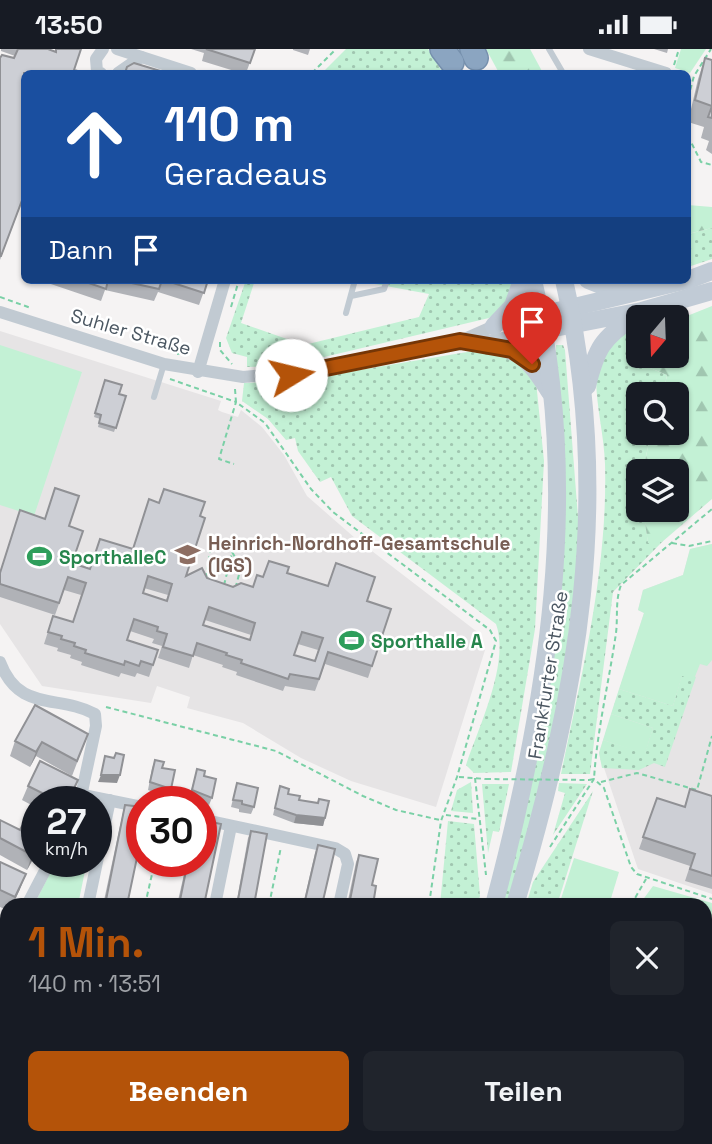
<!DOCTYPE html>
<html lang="de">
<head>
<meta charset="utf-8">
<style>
	:root { --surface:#171b24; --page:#20242c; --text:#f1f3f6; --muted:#9ea1a6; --accent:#b45309 }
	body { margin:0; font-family:"Space Grotesk",sans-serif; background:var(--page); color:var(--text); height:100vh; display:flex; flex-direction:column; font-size:26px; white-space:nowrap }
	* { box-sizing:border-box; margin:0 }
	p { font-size:23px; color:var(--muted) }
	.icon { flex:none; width:38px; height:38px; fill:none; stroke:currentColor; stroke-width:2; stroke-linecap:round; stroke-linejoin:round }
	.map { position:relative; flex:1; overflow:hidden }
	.drawer { position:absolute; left:0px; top:849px; width:712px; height:247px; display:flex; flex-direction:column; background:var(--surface); border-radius:21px 21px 0 0; box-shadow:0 2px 5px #0004 }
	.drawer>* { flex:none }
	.banner { position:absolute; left:21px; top:21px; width:670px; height:214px; border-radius:10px; box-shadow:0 2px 5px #0004; background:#1a4fa0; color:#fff; overflow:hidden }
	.needle { width:46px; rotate:199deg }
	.controls { position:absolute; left:626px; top:256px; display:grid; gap:14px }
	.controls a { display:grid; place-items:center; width:63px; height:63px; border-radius:10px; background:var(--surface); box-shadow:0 2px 5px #0004; font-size:35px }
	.speed { position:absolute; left:21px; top:737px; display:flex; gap:14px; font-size:35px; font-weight:700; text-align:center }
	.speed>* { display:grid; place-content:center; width:91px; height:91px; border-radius:50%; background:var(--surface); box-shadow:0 2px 5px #0004; line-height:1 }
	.speed small { font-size:18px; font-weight:400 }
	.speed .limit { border:10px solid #d22; background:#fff; color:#111 }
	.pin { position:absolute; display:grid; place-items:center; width:60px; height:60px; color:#fff; margin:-72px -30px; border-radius:50% 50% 50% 0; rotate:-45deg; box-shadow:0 0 7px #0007 }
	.pin .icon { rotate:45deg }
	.me { position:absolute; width:77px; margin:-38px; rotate:81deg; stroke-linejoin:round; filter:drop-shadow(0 0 5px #0008) }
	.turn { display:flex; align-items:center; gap:24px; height:147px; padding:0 28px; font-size:32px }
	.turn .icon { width:91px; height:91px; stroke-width:2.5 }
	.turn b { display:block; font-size:49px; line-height:60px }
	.then { display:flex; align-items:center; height:66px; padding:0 28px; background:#0003; gap:14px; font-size:26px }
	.round { display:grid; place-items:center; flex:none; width:74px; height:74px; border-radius:10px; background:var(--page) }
	.headline { display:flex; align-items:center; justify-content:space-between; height:119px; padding:0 28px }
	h1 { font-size:42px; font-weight:700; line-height:52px; color:var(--accent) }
	.primary-button { display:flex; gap:14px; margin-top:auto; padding:14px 28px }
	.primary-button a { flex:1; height:80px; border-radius:10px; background:var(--accent); color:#fff; font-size:28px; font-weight:700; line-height:80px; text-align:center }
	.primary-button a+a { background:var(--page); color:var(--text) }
	.status { display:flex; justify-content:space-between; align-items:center; height:49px; padding:0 35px; background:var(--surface); direction:ltr }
	.status svg { height:19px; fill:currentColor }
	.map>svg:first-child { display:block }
	.education { fill:#e6e4e5 }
	.grass { fill:url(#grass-dots) }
	.forest { fill:url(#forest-firs) }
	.green { fill:#c3f1d5 }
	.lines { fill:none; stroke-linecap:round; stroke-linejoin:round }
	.highway-casing { stroke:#7690ad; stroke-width:26 }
	.path { stroke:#7ad0a6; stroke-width:2; stroke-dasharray:5 3.5; stroke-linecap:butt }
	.lane { stroke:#c1cad2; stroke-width:6 }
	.street { stroke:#c1cad2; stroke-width:12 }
	.secondary { stroke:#c1cbd6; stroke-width:18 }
	.highway { stroke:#8ba5c1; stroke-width:23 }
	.path-bridge { stroke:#7ad0a6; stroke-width:2; stroke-dasharray:5 3.5; stroke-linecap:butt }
	.wall { fill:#b0b2b7; fill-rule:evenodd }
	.shaded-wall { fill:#909195 }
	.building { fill:#cdcfd5; stroke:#909195; stroke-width:2; fill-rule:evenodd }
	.route-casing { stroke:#753606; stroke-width:18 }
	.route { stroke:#b45309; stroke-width:12 }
	.labels { text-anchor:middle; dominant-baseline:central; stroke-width:5; stroke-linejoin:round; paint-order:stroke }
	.street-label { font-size:19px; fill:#4a5661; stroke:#fff }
	.education-label { font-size:19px; font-weight:bold; fill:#785e54; stroke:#fff; text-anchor:start }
	.leisure-label { font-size:19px; font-weight:bold; fill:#27864d; stroke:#fff; text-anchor:start }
</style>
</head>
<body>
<div class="status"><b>13:50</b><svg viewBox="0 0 49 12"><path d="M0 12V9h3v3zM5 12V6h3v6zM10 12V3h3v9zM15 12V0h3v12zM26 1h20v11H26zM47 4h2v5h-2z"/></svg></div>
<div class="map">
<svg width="712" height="1095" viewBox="0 0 712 1095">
	<defs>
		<pattern id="grass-dots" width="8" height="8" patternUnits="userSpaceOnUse" patternTransform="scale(1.75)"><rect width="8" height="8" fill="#c3f1d5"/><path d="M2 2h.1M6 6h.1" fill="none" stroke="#a0c6b0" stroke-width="1.8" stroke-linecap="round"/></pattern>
		<pattern id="forest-firs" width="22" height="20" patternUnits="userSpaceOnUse" patternTransform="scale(1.75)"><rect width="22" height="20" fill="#c3f1d5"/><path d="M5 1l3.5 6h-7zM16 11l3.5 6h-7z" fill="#a0c6b0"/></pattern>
	</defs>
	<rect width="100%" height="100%" fill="#f5f3f3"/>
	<g class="education">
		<path d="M 0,282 L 221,352 L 218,361 L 222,363 L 238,368 L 241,361 L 262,378 L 284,406 L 307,447 L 355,489 L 480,585 L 485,601 L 436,758 L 351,732 L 301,709 L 243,674 L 187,659 L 190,648 L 157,637 L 151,654 L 42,637 L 0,575 Z"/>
		<path d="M 712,495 L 712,845 L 638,820 L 599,704 L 644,564 L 638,561 L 643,541 L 683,526 L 690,500 Z"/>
	</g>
	<g class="grass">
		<path d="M 346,0 L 428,0 L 443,24 L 322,24 Z"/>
		<path d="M 712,179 L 712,210 L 688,218 L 688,185 Z"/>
		<path d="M 246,231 L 255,231 L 241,274 L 304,296 L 419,268 L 429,245 L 375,235 L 376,231 L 516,231 C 513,248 504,260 489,269 L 286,317 L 247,318 L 247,308 L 232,304 L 226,289 Z"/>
		<path d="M 628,279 L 629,302 L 650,319 L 667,326 L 663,345 L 639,345 L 639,383 L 651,383 L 643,422 L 639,422 L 639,460 L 643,460 L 648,493 L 662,493 L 613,543 L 590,725 L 561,725 C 582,624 608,519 605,415 C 604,381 593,348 597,314 Z"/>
		<path d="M 556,296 L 563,296 L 565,301 L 580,494 L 559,661 L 509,856 L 501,856 L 545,659 Z"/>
		<path d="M 479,301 L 510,305 L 536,332 L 544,412 L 535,580 L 511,723 L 474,724 L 466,716 C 479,677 510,614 496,575 L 352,467 L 331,428 L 320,433 L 298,402 L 295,389 L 286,391 L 268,370 L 242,352 L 244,334 L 294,332 Z"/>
		<path d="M 682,626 L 696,628 L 665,718 L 654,714 L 639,721 L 602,719 L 599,704 L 603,691 L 645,704 L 653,679 L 611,665 L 619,640 L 673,657 Z"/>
		<path d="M 471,733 L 473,764 L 451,762 L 457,741 Z"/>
		<path d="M 559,734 L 587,735 L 553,786 L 565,744 L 558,742 Z"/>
		<path d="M 482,735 L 509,735 L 499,783 L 493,782 L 488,804 Z"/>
		<path d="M 593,742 L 557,856 L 526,856 L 533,833 Z"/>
		<path d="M 448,772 L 474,775 L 480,847 L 477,856 L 440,856 Z"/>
	</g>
	<g class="forest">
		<path d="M 486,0 L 530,0 L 543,24 L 499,24 Z"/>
		<path d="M 688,156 L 712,158 L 712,179 L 688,185 Z"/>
		<path d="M 712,257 L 712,450 L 662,493 L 648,494 L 643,460 L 677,460 L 677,422 L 643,422 L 651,383 L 677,383 L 677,345 L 663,345 L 667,326 L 650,319 L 629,302 L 628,279 L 639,280 L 639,306 L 677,306 L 677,271 Z"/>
	</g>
	<g class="green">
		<path d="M 681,0 L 706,0 L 690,24 L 675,19 Z"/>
		<path d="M 0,296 L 82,323 L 34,467 L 0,456 Z"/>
		<path d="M 712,495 L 712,611 L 707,617 L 700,615 L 694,630 L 682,627 L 673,657 L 619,640 L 644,564 L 638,561 L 643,541 L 683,526 L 690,500 Z"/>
		<path d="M 611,665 L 653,679 L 645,705 L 603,691 Z"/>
		<path d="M 574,809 L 619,823 L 609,856 L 559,856 Z"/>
		<path d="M 56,812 L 87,812 L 78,856 L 34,856 Z"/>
		<path d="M 653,837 L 712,854 L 712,981 L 705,980 L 705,856 L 639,856 Z"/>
		<path d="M 7,907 L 7,982 L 0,981 L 0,921 Z"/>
		<path d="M 0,1032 L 7,1036 L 7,1088 L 96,1089 L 107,1095 L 0,1095 Z"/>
		<path d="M 480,1089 L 480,1088 L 643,1089 L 640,1095 L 478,1095 Z"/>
	</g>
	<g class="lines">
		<defs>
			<g id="highway">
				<path d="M 442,0 L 452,13"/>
				<path d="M 472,0 L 476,9"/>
			</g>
		</defs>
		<use href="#highway" class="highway-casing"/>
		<g class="path">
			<path d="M 674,16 L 679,0"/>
			<path d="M 312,24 L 336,0"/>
			<path d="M 688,49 L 694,27 L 711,0"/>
			<path d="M 688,87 L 701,113 L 712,116"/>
			<path d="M 0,248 L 31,259"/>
			<path d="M 231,258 L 239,231"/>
			<path d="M 220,293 L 220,301 L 232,315"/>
			<path d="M 177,305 L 192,302"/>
			<path d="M 170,330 L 236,353 L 219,410 L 234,415"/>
			<path d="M 235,340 L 236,353 L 265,374 L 311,440 L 333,463 L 490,581 L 496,592 L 457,728 L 441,772 L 429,856"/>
			<path d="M 672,494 L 689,497 L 712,492"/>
			<path d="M 232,503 L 241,518 L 236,537"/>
			<path d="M 206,529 L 210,503"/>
			<path d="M 224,536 L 232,504"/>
			<path d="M 106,658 L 276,702 L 363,747 L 396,761 L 440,771"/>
			<path d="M 459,728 L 486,730"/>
			<path d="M 475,729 L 486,826"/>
			<path d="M 589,731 L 594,730 C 597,681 609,633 616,584 C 618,568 615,552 621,536 L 712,460"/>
			<path d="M 601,733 L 637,724 L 697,741 L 712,687"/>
			<path d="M 446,766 L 478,770"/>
			<path d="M 550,798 L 594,730 L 604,739 L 631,818 L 637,825 L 712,850"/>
			<path d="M 145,856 L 155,812"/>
			<path d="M 269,856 L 281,798"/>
			<path d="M 631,856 L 646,830"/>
			<path d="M 0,872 L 7,876"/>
			<path d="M 705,916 L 712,913"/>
			<path d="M 705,936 L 712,935"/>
			<path d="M 705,1033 L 712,1036"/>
			<path d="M 643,1088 L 652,1095"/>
			<path d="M 371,1095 L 373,1088"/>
			<path d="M 485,1095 L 488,1088"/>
			<path d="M 629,1095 L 637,1088"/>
			<path d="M 661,1095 L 665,1088"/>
		</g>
		<g class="lane">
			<path d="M 549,0 L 563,24"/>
			<path d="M 351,247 L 384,240 L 387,231"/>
			<path d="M 346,264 L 355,231"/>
			<path d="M 154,348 L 164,315"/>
		</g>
		<g class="street">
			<path d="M 117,0 L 191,24"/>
			<path d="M 589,0 L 666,24"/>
			<path d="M 101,24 L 97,22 L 96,10 L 103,0"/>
			<path d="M 118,24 L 141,8"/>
			<path d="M 0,263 L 164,315 L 243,328 L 328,320 L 460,292 L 494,277 L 541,266"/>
			<path d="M 488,292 L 544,281"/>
			<path d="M 198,323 L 225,231"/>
			<path d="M 0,613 C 19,664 58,645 95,665 L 96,677 L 80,752"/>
			<path d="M 83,746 L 142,758"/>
			<path d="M 201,770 L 335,799 L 345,805 L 348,815 L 339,856"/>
			<path d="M 27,856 L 50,812"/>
			<path d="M 88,856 L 110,751"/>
			<path d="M 215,856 L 231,777"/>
			<path d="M 0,910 L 7,896"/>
			<path d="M 0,988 L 7,990"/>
		</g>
		<g class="secondary">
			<path d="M 588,231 L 608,239 L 629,242"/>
			<path d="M 688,231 L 712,222"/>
			<path d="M 541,266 L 687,231"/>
			<path d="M 494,277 L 513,257 L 522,231"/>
			<path d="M 544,281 L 642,262 L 712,242"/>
			<path d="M 480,294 C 521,300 528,309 550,343"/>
			<path d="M 587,337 C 596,300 602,289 634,268"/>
			<path d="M 494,856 C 548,653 583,439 533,231"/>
			<path d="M 515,856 C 578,645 614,449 564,231"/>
			<path d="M 420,1095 L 422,1088"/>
			<path d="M 439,1095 L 441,1088"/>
		</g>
		<use href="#highway" class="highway"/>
		<path class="path-bridge" d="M 486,730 L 589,731"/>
	</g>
	<g class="wall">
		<path d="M 1,0 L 48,0 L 55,2 L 56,0 L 81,0 L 24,24 L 24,147 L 0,211 L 0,9 L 14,9 L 15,7 L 1,2 Z"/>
		<path d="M 191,0 L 255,0 L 246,24 L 241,24 L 202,12 L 204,4 Z"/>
		<path d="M 293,0 L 310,0 L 308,6 L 293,1 Z"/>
		<path d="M 654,0 L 668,0 L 667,4 Z"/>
		<path d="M 705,9 L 712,11 L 712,105 L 706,101 L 709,92 L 701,89 L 704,78 L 688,73 L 698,30 Z"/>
		<path d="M 39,231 L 208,231 L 199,256 L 158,243 L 154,252 L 105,241 L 101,252 Z"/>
		<path d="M 365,231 L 377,231 L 375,235 Z"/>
		<path d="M 105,331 L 119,345 L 126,347 L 114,383 L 98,378 L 100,370 L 94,368 Z"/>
		<path d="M 200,467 L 186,527 L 207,529 L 233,538 L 253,538 L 263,528 L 287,524 L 391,560 L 368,629 L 325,615 L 315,642 L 285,637 L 283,642 L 236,626 L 237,623 L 222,618 L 223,616 L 193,606 L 189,619 L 158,609 L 162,597 L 152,594 L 154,590 L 130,582 L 127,591 L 158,601 L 149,628 L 137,624 L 135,628 L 121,624 L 119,628 L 81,616 L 82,613 L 70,609 L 71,606 L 57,602 L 58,599 L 44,595 L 53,567 L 73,573 L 81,546 L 64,541 L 55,566 L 0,548 L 0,522 L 69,477 L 72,514 L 90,520 ZM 144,539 L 168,546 L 166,551 L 143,544 ZM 205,571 L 251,586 L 249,591 L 203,576 ZM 298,595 L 318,601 L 315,612 L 294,606 Z"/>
		<path d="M 88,685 L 72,727 L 36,707 L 30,718 L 10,707 L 15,692 Z"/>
		<path d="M 155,711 L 171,740 L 168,748 L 148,741 L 152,719 Z"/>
		<path d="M 197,720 L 204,727 L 212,749 L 209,756 L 189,749 Z"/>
		<path d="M 237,734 L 254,758 L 251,765 L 239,763 L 239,760 L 231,758 Z"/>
		<path d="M 28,737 L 72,745 L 69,752 L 37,752 L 37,759 L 22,751 Z"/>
		<path d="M 280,737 L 288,745 L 299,751 L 318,754 L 319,750 L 325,769 L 323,777 L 294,774 L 273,766 Z"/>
		<path d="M 690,740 L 712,747 L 712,840 L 685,832 L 690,817 L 639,800 L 657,749 L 684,758 Z"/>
		<path d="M 125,756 L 127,856 L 103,856 L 123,763 Z"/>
		<path d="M 0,771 L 37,803 L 27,821 L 0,806 Z"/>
		<path d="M 251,782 L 254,856 L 236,856 L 248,789 Z"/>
		<path d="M 318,796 L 322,856 L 303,856 L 315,804 Z"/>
		<path d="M 359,806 L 372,836 L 373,856 L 347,856 L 356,813 Z"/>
		<path d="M 187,812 L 201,812 L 204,856 L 177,856 Z"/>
		<path d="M 0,813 L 20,840 L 13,856 L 7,856 L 7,861 L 0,858 Z"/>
		<path d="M 706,875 L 712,877 L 712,901 L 710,905 L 705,903 Z"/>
		<path d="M 705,976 L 712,978 L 712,1022 L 705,1020 Z"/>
		<path d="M 241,1088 L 297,1088 L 295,1095 L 274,1095 Z"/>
		<path d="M 669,1088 L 698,1088 L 697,1093 L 692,1091 L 690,1095 L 666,1095 Z"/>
	</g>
	<g class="shaded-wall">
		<path d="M 42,693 L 36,707 L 30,718 L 36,703 Z"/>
		<path d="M 101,726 L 120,726 L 117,734 L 98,733 Z"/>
		<path d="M 296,766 L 325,769 L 323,777 L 294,774 Z"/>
		<path d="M 37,798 L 37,803 L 27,821 L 32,806 Z"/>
		<path d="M 26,825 L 20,840 L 12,856 L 15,848 Z"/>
	</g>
	<g class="building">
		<path d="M 18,0 L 48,0 L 56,3 L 56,0 L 81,0 L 74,21 L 85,24 L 24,24 L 24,146 L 1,207 L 0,207 L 0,9 L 2,6 L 14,9 Z"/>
		<path d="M 206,0 L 255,0 L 250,14 Z"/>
		<path d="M 705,9 L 712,11 L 712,69 L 708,68 L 712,57 L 695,51 Z"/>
		<path d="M 134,14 L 167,24 L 125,24 L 127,18 Z"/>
		<path d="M 80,231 L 108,231 L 106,240 Z"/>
		<path d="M 118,231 L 162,231 L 159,240 Z"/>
		<path d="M 164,231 L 208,231 L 204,244 Z"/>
		<path d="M 105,331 L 122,336 L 119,345 L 126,347 L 116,379 L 99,374 L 101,366 L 95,364 Z"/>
		<path d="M 55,439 L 79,447 L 69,477 L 83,482 L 72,514 L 90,520 L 100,490 L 133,500 L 149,450 L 159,454 L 164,440 L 205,453 L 200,467 L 205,469 L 186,527 L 202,519 L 207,529 L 233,538 L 241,534 L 253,538 L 257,526 L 263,528 L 269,512 L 289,518 L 287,524 L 328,537 L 336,514 L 375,528 L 367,552 L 391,560 L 372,617 L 328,603 L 319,630 L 290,625 L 288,630 L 241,614 L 242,611 L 226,606 L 227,604 L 197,594 L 193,607 L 163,598 L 167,585 L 157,582 L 158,578 L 134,570 L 127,591 L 158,601 L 153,616 L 141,612 L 139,617 L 125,612 L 124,616 L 85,604 L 86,601 L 74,597 L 75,594 L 61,590 L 62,587 L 48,583 L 53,567 L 73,573 L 86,534 L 68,528 L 59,554 L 0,535 L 0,524 L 20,461 L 45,470 ZM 148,527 L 172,535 L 167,552 L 143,544 ZM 209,558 L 255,574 L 250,591 L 203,576 ZM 302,583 L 323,589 L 315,612 L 294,606 Z"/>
		<path d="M 35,656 L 88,685 L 77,712 L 42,693 L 36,703 L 15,692 Z"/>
		<path d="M 116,704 L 124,706 L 120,726 L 101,726 L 105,707 L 114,709 Z"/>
		<path d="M 155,711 L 164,713 L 162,719 L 175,721 L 171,740 L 150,733 Z"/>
		<path d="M 40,712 L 78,731 L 68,752 L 58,752 L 28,737 Z"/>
		<path d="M 197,720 L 205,722 L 204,727 L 216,730 L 212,749 L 192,741 Z"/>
		<path d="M 237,734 L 258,739 L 254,758 L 242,755 L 242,752 L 233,751 Z"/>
		<path d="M 280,737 L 289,740 L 288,745 L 300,747 L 299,751 L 318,754 L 319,750 L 329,752 L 325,769 L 296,766 L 275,759 Z"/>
		<path d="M 690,740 L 712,747 L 712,827 L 690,820 L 695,805 L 643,788 L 657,749 L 685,758 Z"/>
		<path d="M 125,756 L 142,758 L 142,785 L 127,856 L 105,856 Z"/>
		<path d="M 29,764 L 37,768 L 37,798 L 32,806 L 0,789 L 0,771 L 20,781 Z"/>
		<path d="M 201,771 L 221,775 L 204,856 L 179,856 L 188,812 L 201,812 Z"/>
		<path d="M 251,782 L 267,785 L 254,856 L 237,856 Z"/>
		<path d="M 318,796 L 335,800 L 322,856 L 304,856 Z"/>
		<path d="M 359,806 L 378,810 L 372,836 L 376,837 L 373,856 L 349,856 Z"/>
		<path d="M 0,813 L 26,825 L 15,848 L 0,841 Z"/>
		<path d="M 706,875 L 712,877 L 712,897 L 706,895 L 705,897 Z"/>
		<path d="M 705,976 L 712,978 L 712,998 L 705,997 Z"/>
		<path d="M 705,1037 L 707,1038 L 710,1057 L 705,1069 Z"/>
		<path d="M 281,1088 L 297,1088 L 296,1092 Z"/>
		<path d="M 669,1088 L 692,1088 L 689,1095 L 666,1095 Z"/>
	</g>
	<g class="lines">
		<defs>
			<path id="route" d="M 291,326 L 460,292 L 512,301 L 532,315"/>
		</defs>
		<use href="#route" class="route-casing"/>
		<use href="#route" class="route"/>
	</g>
	<defs>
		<symbol id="school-bare" viewBox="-9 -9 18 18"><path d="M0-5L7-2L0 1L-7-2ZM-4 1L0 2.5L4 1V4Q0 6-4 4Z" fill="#8d6e63" stroke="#fff" stroke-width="2.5" paint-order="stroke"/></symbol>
		<symbol id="stadium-bare" viewBox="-9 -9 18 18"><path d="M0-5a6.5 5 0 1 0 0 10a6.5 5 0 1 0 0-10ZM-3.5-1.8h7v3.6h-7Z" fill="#2e9e5b" stroke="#fff" stroke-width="2.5" paint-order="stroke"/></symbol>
	</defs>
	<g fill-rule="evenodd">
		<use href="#school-bare" x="170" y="488" width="35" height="35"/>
		<use href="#stadium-bare" x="22" y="490" width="35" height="35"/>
		<use href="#stadium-bare" x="334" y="574" width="35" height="35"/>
	</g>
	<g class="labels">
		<g class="street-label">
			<text transform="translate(131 283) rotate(16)">Suhler Straße</text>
			<text transform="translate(548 626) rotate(-81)">Frankfurter Straße</text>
		</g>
		<g class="education-label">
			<text x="208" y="494">Heinrich-Nordhoff-Gesamtschule<tspan x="208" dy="22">(IGS)</tspan></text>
		</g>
		<g class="leisure-label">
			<text x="59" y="508">SporthalleC</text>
			<text x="371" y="592">Sporthalle A</text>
		</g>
	</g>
</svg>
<div class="controls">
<a><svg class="needle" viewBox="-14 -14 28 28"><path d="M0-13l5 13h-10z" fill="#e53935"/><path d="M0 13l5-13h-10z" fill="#9ea1a6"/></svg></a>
<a><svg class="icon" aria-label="search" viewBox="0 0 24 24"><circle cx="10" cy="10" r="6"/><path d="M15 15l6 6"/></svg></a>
<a><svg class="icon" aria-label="layers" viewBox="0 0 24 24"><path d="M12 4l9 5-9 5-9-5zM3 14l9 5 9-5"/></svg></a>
</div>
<div class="speed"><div>27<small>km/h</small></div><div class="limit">30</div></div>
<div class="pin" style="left:532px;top:315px;background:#d93025"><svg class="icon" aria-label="arrive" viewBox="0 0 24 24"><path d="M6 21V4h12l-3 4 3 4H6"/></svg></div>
<svg class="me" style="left:291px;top:326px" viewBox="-20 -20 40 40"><circle r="19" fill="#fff"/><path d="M0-13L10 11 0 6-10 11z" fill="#b45309"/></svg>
<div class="banner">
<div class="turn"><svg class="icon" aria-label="ahead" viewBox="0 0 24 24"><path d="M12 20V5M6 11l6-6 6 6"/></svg><div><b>110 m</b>Geradeaus</div></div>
<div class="then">Dann<svg class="icon" aria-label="arrive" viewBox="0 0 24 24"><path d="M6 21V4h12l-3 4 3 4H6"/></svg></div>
</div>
<section class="drawer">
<div class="headline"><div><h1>1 Min.</h1><p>140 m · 13:51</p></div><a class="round"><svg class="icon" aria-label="close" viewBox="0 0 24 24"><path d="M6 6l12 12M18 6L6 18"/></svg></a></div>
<div class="primary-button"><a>Beenden</a><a>Teilen</a></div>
</section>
</div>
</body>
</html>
